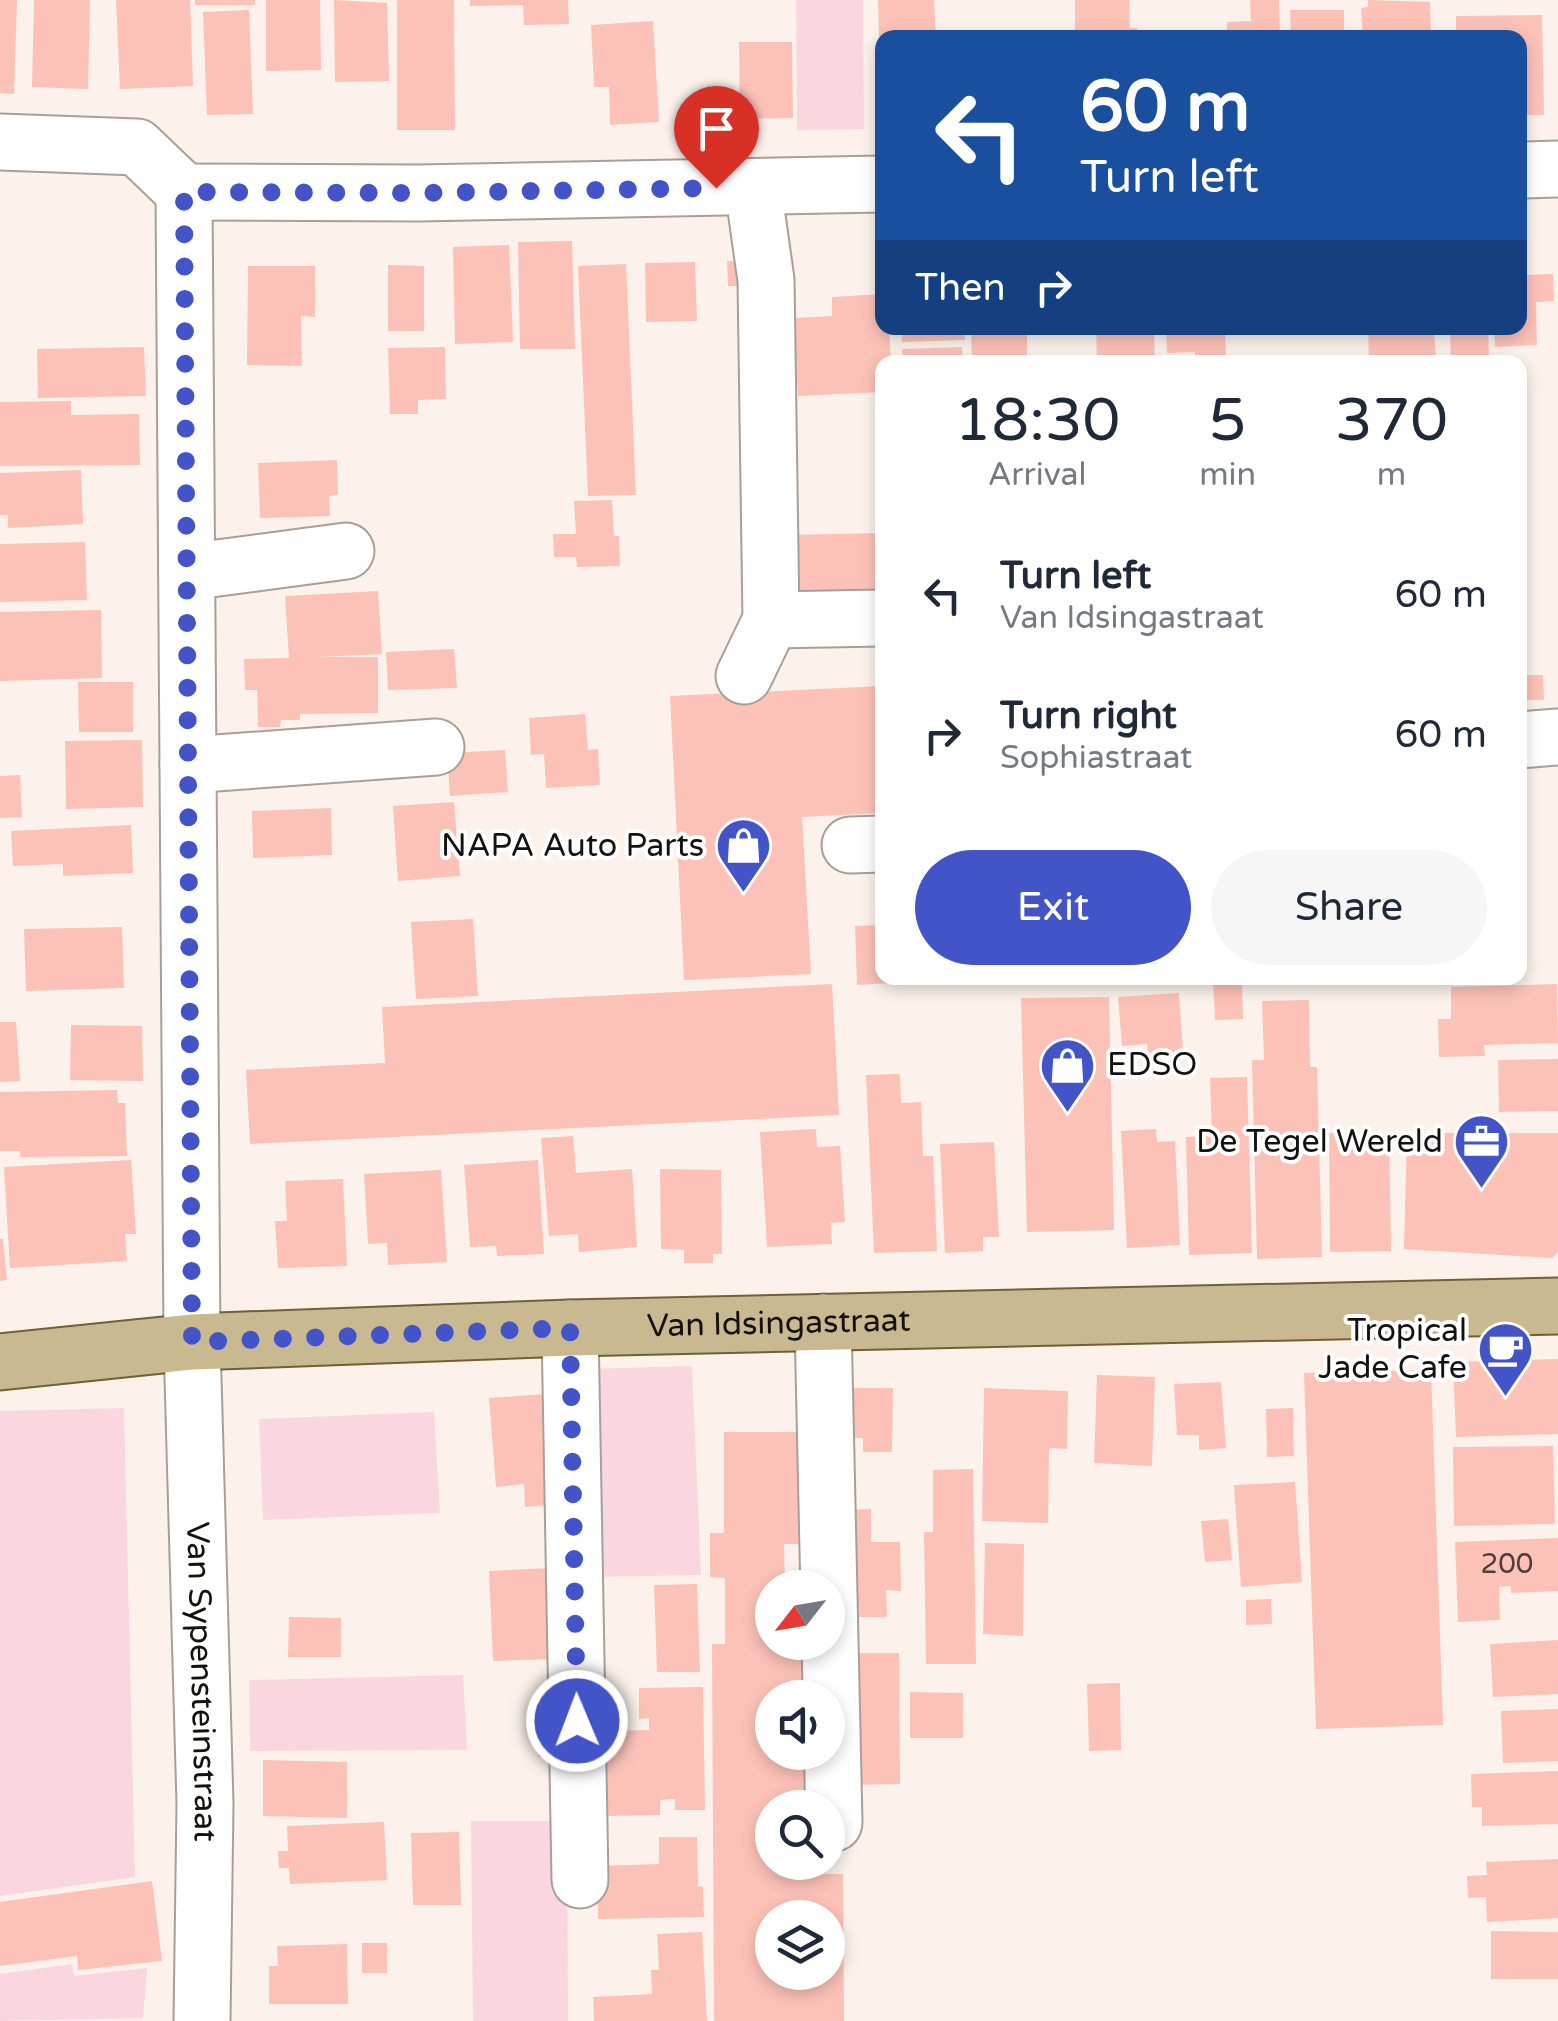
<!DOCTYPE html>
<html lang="en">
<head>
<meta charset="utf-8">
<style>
	:root { --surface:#fff; --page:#f6f6f7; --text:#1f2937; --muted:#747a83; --accent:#4254c8 }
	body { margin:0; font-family:"Varela Round",sans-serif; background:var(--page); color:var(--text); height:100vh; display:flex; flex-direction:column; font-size:38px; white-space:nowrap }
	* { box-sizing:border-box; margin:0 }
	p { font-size:32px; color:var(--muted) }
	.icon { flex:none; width:55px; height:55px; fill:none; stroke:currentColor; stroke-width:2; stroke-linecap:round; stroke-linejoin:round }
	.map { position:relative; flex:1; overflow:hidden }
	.drawer { position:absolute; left:875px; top:355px; width:652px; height:630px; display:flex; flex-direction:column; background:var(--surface); border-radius:20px; box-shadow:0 5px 15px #0003 }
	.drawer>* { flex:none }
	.banner { position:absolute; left:875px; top:30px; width:652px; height:305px; border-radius:20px; box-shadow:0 5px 15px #0003; background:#1a4fa0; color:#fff; overflow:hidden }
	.needle { width:65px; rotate:239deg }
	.fabs { position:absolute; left:755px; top:1570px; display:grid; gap:20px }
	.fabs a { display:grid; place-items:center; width:90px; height:90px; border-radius:50%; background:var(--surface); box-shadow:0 5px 15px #0003; font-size:50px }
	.pin { position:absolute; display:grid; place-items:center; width:85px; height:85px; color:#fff; margin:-102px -42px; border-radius:50% 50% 50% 0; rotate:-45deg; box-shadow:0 0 10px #0007 }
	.pin .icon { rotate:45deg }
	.me { position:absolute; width:110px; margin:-55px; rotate:359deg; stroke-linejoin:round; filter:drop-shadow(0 0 8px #0008) }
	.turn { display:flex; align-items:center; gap:35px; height:210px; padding:0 40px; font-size:45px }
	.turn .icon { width:130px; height:130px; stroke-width:2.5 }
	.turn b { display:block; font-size:70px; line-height:85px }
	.then { display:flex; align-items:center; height:95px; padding:0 40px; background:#0003; gap:20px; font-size:38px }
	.eta { display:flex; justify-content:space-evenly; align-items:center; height:170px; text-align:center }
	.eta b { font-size:60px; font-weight:600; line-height:70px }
	.cta { display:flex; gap:20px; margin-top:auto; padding:20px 40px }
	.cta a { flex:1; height:115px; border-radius:60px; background:var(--accent); color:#fff; font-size:40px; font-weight:600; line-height:115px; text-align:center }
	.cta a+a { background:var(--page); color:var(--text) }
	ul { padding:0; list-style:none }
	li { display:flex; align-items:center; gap:30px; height:140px; padding:0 40px }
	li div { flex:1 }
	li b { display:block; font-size:38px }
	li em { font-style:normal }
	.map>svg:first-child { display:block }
	.green { fill:#fad7e0 }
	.building { fill:#fcc2b8; fill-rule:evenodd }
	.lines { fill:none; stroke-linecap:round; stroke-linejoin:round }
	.minor-casing { stroke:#a89f98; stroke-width:59 }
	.major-casing { stroke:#726034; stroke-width:59 }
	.minor { stroke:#fff; stroke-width:55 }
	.major { stroke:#c8b991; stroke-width:55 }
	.route { stroke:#4254c8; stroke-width:18; stroke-dasharray:0 32.4 }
	.labels { text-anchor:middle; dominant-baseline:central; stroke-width:8; stroke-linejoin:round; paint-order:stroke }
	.number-label { font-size:28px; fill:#4e3d38 }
	.poi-label { font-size:32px; fill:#14110e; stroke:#fff; text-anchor:end }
	.street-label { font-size:32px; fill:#14110e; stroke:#fff }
</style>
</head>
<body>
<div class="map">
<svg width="1558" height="2021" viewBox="0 0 1558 2021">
	<rect width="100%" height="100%" fill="#fcf2eb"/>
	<g class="green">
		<path d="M 796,0 L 863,0 L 864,129 L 797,130 Z"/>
		<path d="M 692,1366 L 701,1575 L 590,1577 L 583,1369 Z"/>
		<path d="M 124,1408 L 135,1877 L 0,1896 L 0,1411 Z"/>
		<path d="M 434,1412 L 440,1513 L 263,1520 L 259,1419 Z"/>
		<path d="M 463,1675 L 467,1750 L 250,1751 L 249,1680 Z"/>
		<path d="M 471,1821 L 567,1821 L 568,2021 L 473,2021 Z"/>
		<path d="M 72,1964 L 74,1976 L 147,1968 L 143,2018 L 0,2021 L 0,1974 Z"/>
	</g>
	<g class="building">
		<path d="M 0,0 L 17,0 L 14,94 L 0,93 Z"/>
		<path d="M 34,0 L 90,0 L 88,89 L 32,87 Z"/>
		<path d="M 116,0 L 190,0 L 193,86 L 120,89 Z"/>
		<rect x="195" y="0" width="60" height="5"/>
		<path d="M 266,0 L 320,0 L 321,70 L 266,71 Z"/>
		<path d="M 334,0 L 387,3 L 389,81 L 335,82 Z"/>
		<path d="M 397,0 L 454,0 L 455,130 L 397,130 Z"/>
		<path d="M 470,0 L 568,0 L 569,24 L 524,25 L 523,5 L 470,6 Z"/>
		<path d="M 878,0 L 934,0 L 936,38 L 879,38 Z"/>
		<path d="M 1075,0 L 1129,0 L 1130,28 L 1137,28 L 1137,38 L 1075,38 Z"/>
		<path d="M 1250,0 L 1279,0 L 1280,38 L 1227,38 L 1227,22 L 1251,21 Z"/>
		<path d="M 1368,0 L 1430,2 L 1431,38 L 1363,38 L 1361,8 L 1368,7 Z"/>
		<path d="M 249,10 L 253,114 L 207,115 L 203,12 Z"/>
		<path d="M 1290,10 L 1344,10 L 1344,38 L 1291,38 Z"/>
		<path d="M 1542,15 L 1544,115 L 1520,115 L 1520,38 L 1456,38 L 1456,16 Z"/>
		<path d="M 653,21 L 659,122 L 610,125 L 609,87 L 594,87 L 591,25 Z"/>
		<path d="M 739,42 L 792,42 L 793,118 L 740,119 Z"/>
		<path d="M 572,241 L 575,349 L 520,349 L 518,242 Z"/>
		<path d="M 509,245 L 513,342 L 455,344 L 453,247 Z"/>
		<path d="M 727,261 L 749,261 L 749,286 L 728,286 Z"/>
		<path d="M 695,262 L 697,321 L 646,322 L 645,263 Z"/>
		<path d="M 626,264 L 636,495 L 588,496 L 578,266 Z"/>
		<path d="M 388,265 L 424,266 L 424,331 L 388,331 Z"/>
		<path d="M 248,266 L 315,266 L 315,317 L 301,316 L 302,366 L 247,365 Z"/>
		<path d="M 1553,274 L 1554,301 L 1536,302 L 1537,345 L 1495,347 L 1494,328 L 1520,328 L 1520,275 Z"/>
		<path d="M 882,294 L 882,328 L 889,328 L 891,362 L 882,362 L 882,392 L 798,396 L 794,318 L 832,316 L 832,297 Z"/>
		<path d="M 902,328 L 964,328 L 965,340 L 902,342 Z"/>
		<path d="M 971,328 L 1027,328 L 1027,362 L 972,362 Z"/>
		<path d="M 1096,328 L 1154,328 L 1155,362 L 1097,362 Z"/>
		<path d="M 1166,328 L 1225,328 L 1226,362 L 1195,362 L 1195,352 L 1167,353 Z"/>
		<path d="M 1368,328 L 1434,328 L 1436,360 L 1369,362 Z"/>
		<path d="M 1450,328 L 1488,328 L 1489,359 L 1511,358 L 1512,362 L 1451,362 Z"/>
		<path d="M 144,347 L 146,396 L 38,398 L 37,349 Z"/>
		<path d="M 445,347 L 446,399 L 418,400 L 418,414 L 390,414 L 388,348 Z"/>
		<path d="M 962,347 L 963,362 L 903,362 L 902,349 Z"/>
		<path d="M 71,401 L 71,415 L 139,414 L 140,465 L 0,466 L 0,402 Z"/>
		<path d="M 337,460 L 338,495 L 329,496 L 330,516 L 260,518 L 258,463 Z"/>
		<path d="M 81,470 L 83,524 L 8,528 L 8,515 L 0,515 L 0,473 Z"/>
		<path d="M 612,500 L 614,536 L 619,536 L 620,566 L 577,567 L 576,557 L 554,557 L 553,534 L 576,534 L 574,501 Z"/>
		<path d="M 882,533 L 882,596 L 790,598 L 788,535 Z"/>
		<path d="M 85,542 L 87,600 L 0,602 L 0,544 Z"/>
		<path d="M 378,591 L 382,654 L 319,657 L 378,657 L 378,713 L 300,714 L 300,720 L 281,720 L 280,727 L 258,727 L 257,690 L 245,690 L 244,659 L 289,658 L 285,596 Z"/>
		<path d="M 101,610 L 102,678 L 0,681 L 0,612 Z"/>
		<path d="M 454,649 L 457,688 L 388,690 L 386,652 Z"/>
		<path d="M 1520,675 L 1543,675 L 1544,700 L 1520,700 Z"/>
		<path d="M 78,682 L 133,682 L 133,732 L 79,732 Z"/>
		<path d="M 882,686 L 882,813 L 802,817 L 811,974 L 684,980 L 670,696 Z"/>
		<path d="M 585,714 L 588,750 L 598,749 L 600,785 L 546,788 L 544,754 L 531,755 L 529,718 Z"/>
		<path d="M 142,740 L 143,807 L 66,809 L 65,741 Z"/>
		<path d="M 505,750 L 508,792 L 450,796 L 447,753 Z"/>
		<path d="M 20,775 L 22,817 L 0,818 L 0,776 Z"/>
		<path d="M 454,802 L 460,876 L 398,881 L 393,806 Z"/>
		<path d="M 331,808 L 332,855 L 253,858 L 252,811 Z"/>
		<path d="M 131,825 L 133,873 L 63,876 L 63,864 L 13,866 L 11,831 Z"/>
		<path d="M 473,919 L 478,996 L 416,999 L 411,922 Z"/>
		<path d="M 882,925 L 882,978 L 930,978 L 930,981 L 857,985 L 855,926 Z"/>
		<path d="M 122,927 L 124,988 L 26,991 L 24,929 Z"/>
		<path d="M 1242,981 L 1243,1019 L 1215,1020 L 1213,982 Z"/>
		<path d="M 832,984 L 839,1115 L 250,1144 L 246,1070 L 385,1063 L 382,1007 Z"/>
		<path d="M 1557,984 L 1558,1043 L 1484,1045 L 1485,1056 L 1439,1057 L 1438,1019 L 1451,1019 L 1451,987 Z"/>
		<path d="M 1179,993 L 1183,1052 L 1148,1054 L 1147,1044 L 1122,1046 L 1118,997 Z"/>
		<path d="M 1109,997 L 1114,1230 L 1027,1232 L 1021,998 Z"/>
		<path d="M 1309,1000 L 1310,1067 L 1317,1067 L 1322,1257 L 1257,1259 L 1252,1060 L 1264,1060 L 1262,1001 Z"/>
		<path d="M 0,1022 L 16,1022 L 20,1081 L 0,1082 Z"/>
		<path d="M 71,1025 L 142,1026 L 143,1081 L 70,1080 Z"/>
		<path d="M 1558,1059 L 1558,1111 L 1499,1112 L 1498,1060 Z"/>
		<path d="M 900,1074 L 901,1103 L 921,1102 L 923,1156 L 933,1156 L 937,1251 L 874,1253 L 866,1075 Z"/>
		<path d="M 1247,1077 L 1252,1253 L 1189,1255 L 1186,1137 L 1212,1136 L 1210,1078 Z"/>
		<path d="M 117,1090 L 118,1103 L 125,1103 L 127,1156 L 20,1157 L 20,1151 L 0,1151 L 0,1092 Z"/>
		<path d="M 816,1129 L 817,1147 L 840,1146 L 845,1222 L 831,1223 L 832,1244 L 767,1247 L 760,1132 Z"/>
		<path d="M 1156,1129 L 1157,1142 L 1175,1141 L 1180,1245 L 1127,1248 L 1121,1131 Z"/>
		<path d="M 1329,1133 L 1389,1133 L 1391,1251 L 1330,1252 Z"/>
		<path d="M 1407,1133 L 1558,1133 L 1558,1252 L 1552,1258 L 1404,1249 Z"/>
		<path d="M 573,1136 L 576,1173 L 632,1169 L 637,1247 L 579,1252 L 578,1234 L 549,1236 L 541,1138 Z"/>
		<path d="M 994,1142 L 999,1237 L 983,1237 L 983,1251 L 945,1253 L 940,1144 Z"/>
		<path d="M 131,1160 L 136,1234 L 125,1234 L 127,1261 L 10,1268 L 4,1167 Z"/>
		<path d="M 538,1160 L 544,1254 L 497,1256 L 496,1246 L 470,1247 L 464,1165 Z"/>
		<path d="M 660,1169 L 721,1170 L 722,1254 L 713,1254 L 713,1263 L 684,1263 L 684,1250 L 661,1249 Z"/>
		<path d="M 441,1170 L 447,1262 L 388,1265 L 387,1243 L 368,1244 L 364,1174 Z"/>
		<path d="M 343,1179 L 347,1266 L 278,1268 L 275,1221 L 287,1221 L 285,1181 Z"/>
		<path d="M 0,1239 L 3,1239 L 7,1280 L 0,1281 Z"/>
		<path d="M 1558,1359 L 1558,1434 L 1456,1437 L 1453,1362 Z"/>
		<path d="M 1431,1370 L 1443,1725 L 1316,1729 L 1304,1373 Z"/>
		<path d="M 1097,1375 L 1155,1377 L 1152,1466 L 1094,1463 Z"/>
		<path d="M 1221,1382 L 1226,1448 L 1199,1450 L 1199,1435 L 1177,1435 L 1174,1384 Z"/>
		<path d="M 846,1388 L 893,1388 L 892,1452 L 863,1452 L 863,1438 L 846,1438 Z"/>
		<path d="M 984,1388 L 1068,1391 L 1067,1449 L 1049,1448 L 1048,1523 L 982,1521 Z"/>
		<path d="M 559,1393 L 561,1504 L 525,1507 L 524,1484 L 496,1487 L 489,1398 Z"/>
		<path d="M 1293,1408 L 1294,1456 L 1267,1457 L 1266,1409 Z"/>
		<path d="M 724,1432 L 816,1432 L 816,1544 L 784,1544 L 785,1588 L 772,1588 L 772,1642 L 785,1642 L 785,1648 L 821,1648 L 822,1698 L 772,1698 L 772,1752 L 822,1752 L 822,1808 L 772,1808 L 772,1862 L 823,1862 L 823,1874 L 843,1874 L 844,2021 L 714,2021 L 712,1644 L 725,1644 L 725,1578 L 710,1577 L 710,1533 L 724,1533 ZM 772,1918 L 828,1918 L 828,1972 L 772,1972 Z"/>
		<path d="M 1553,1446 L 1555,1524 L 1454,1526 L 1453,1447 Z"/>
		<path d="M 973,1469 L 976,1664 L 926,1664 L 924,1532 L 933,1532 L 933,1470 Z"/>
		<path d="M 1295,1482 L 1302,1582 L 1241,1587 L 1234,1485 Z"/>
		<path d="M 871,1509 L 871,1542 L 900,1542 L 901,1591 L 886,1590 L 887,1617 L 846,1617 L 845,1510 Z"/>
		<path d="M 1228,1519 L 1232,1560 L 1205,1562 L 1201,1521 Z"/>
		<path d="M 1558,1538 L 1558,1591 L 1511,1593 L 1511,1586 L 1499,1587 L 1500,1620 L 1458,1622 L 1455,1542 Z"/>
		<path d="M 985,1543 L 1024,1544 L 1023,1636 L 983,1634 Z"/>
		<path d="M 550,1568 L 553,1659 L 493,1661 L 489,1571 Z"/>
		<path d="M 697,1584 L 700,1672 L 657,1672 L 654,1585 Z"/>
		<path d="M 1271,1599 L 1272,1624 L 1246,1625 L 1246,1600 Z"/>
		<path d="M 289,1617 L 341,1618 L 341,1657 L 288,1657 Z"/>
		<path d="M 1558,1640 L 1558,1694 L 1493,1697 L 1490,1644 Z"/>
		<path d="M 848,1653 L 899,1653 L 900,1784 L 848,1785 Z"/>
		<path d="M 1120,1683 L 1121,1750 L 1089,1751 L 1087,1684 Z"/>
		<path d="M 703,1687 L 705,1810 L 675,1810 L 675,1799 L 660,1800 L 660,1815 L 604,1816 L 603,1731 L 649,1730 L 649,1718 L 639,1719 L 639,1688 Z"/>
		<path d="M 910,1692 L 963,1693 L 963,1738 L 910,1738 Z"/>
		<path d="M 537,1704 L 564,1704 L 565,1757 L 538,1757 Z"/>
		<path d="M 1558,1709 L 1558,1761 L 1503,1763 L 1501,1711 Z"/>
		<path d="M 263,1760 L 347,1762 L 347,1818 L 263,1816 Z"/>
		<path d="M 1558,1771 L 1558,1824 L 1482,1826 L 1482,1807 L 1472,1807 L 1471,1774 Z"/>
		<path d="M 384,1822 L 387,1880 L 290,1884 L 289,1868 L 279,1868 L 278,1851 L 288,1851 L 287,1826 Z"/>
		<path d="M 459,1832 L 461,1905 L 413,1905 L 411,1833 Z"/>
		<path d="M 659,1837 L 697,1837 L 698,1886 L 703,1887 L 704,1917 L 598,1919 L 597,1866 L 659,1864 Z"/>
		<path d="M 1558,1859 L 1558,1918 L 1487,1922 L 1486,1897 L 1468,1898 L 1467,1876 L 1487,1875 L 1486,1862 Z"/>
		<path d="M 152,1881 L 162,1961 L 78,1970 L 77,1956 L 0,1966 L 0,1902 Z"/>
		<path d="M 1491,1931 L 1558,1932 L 1558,1979 L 1491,1979 Z"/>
		<path d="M 702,1932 L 707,2021 L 594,2021 L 593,1997 L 652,1994 L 651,1970 L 659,1970 L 657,1934 Z"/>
		<rect x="362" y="1943" width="25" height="30"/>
		<path d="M 347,1944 L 348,2004 L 269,2004 L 269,1966 L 278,1966 L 277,1946 Z"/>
	</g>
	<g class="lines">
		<defs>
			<g id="minor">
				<path d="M 0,142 L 137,147 L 184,192"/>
				<path d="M 1520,170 L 1558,169"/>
				<path d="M 753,188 L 766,280 L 771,620 L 882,618"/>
				<path id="s1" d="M 184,192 L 192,1342 L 205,1804 L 202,2021"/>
				<path d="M 184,192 L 419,193 L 882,184"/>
				<path d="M 187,572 L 346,551"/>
				<path d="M 744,676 L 771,620"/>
				<path d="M 1520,740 L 1558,737"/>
				<path d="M 188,765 L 436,747"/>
				<path d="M 850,845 L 882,844"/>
				<path d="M 823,1322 L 834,1823"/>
				<path d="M 570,1328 L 580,1880"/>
			</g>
			<g id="major">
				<path id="s2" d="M 0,1362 L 192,1342 L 570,1328 L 1558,1306"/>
			</g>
		</defs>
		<use href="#minor" class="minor-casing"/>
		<use href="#major" class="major-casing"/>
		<use href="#minor" class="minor"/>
		<use href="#major" class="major"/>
	</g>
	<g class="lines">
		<path class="route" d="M 577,1721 L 570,1328 L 192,1342 L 184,192 L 419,193 L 716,188"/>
	</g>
	<defs>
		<symbol id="shop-pin" viewBox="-11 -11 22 30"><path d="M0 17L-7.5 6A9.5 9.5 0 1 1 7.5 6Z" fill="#4254c8" stroke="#fff"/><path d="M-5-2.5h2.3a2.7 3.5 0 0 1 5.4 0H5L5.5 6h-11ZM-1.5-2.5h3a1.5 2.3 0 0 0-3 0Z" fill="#fff"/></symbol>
		<symbol id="office-pin" viewBox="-11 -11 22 30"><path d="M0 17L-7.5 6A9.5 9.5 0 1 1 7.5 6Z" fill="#4254c8" stroke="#fff"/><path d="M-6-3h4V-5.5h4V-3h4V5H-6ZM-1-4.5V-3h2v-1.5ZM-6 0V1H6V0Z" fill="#fff"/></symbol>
		<symbol id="cafe-pin" viewBox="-11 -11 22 30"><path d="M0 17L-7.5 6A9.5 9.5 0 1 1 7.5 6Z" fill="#4254c8" stroke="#fff"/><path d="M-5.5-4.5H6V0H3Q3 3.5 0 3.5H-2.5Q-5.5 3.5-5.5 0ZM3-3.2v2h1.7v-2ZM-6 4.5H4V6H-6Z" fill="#fff"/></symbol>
	</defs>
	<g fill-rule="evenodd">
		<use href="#shop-pin" x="712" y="814" width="63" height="86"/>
		<use href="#shop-pin" x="1036" y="1034" width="63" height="86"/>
		<use href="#office-pin" x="1450" y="1110" width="63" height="86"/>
		<use href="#cafe-pin" x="1474" y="1318" width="63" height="86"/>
	</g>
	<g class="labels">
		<g class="number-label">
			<text x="1507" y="1564">200</text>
		</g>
		<g class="poi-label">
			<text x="704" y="846">NAPA Auto Parts</text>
			<text x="1107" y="1065" text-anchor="start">EDSO</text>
			<text x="1443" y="1142">De Tegel Wereld</text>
			<text x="1467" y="1331">Tropical<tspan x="1467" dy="37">Jade Cafe</tspan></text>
		</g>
		<g class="street-label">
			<text stroke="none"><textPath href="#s2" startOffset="780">Van Idsingastraat</textPath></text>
			<text stroke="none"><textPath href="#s1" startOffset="1490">Van Sypensteinstraat</textPath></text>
		</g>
	</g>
</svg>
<div class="fabs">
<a><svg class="needle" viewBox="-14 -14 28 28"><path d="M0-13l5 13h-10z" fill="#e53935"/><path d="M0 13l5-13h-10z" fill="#747a83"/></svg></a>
<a><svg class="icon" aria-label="sound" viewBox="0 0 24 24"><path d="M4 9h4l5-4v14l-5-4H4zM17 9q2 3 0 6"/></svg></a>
<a><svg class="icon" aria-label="search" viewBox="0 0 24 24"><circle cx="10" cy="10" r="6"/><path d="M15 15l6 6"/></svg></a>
<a><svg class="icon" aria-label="layers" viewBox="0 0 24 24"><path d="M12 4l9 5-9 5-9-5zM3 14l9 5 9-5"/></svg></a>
</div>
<div class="pin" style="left:716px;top:188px;background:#d93025"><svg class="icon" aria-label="arrive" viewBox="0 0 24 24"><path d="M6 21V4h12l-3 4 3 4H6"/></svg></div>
<svg class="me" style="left:577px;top:1721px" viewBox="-20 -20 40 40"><circle r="17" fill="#4254c8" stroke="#fff" stroke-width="3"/><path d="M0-11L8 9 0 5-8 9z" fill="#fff"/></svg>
<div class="banner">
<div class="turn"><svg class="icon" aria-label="left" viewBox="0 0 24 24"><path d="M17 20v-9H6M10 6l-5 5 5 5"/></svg><div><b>60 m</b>Turn left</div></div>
<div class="then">Then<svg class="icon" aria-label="right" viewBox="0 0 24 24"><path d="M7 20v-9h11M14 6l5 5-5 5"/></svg></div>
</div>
<section class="drawer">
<div class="eta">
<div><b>18:30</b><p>Arrival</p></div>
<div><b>5</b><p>min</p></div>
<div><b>370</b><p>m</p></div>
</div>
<ul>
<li><svg class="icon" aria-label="left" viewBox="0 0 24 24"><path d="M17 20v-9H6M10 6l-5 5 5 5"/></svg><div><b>Turn left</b><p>Van Idsingastraat</p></div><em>60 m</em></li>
<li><svg class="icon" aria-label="right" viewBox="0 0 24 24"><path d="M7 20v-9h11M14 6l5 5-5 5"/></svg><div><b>Turn right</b><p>Sophiastraat</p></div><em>60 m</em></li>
</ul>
<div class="cta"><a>Exit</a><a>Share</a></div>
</section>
</div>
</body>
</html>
